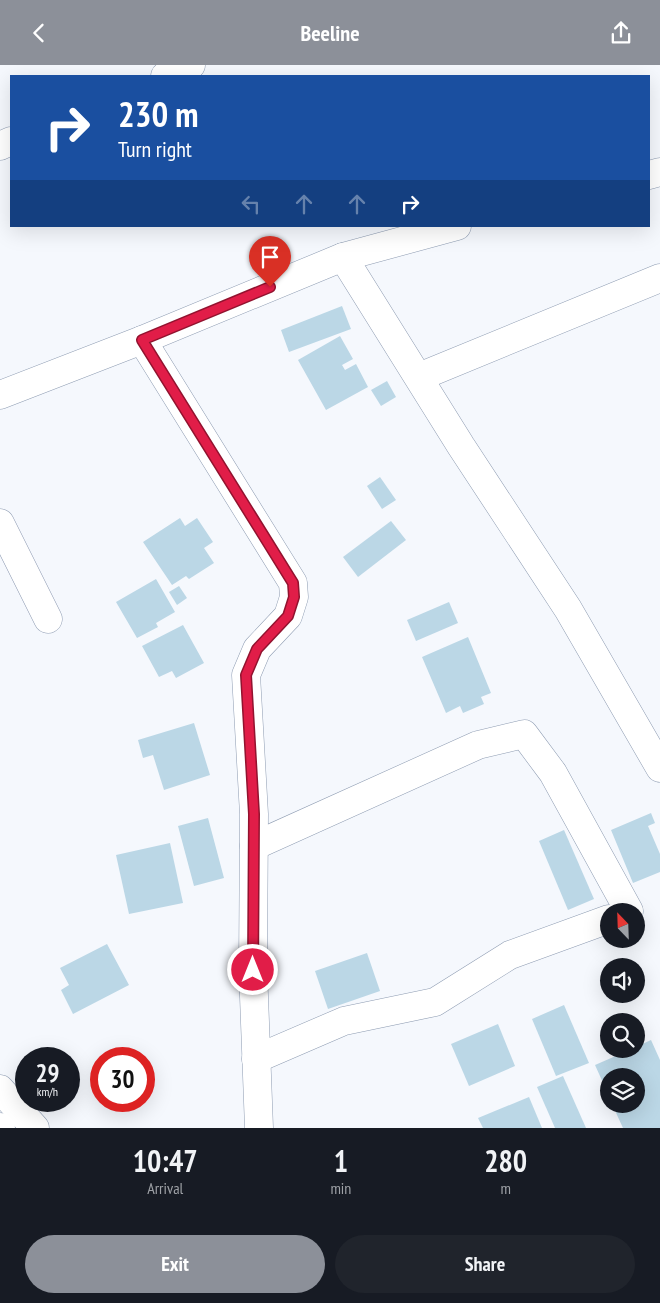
<!DOCTYPE html>
<html lang="en">
<head>
<meta charset="utf-8">
<style>
	:root { --surface:#171b24; --page:#20242c; --text:#f1f3f6; --muted:#9ea1a6; --accent:#8c9099 }
	body { margin:0; font-family:"PT Sans Narrow",sans-serif; background:var(--page); color:var(--text); height:100vh; display:flex; flex-direction:column; font-size:19px; white-space:nowrap }
	* { box-sizing:border-box; margin:0 }
	p { font-size:16px; color:var(--muted) }
	.icon { flex:none; width:28px; height:28px; fill:none; stroke:currentColor; stroke-width:2; stroke-linecap:round; stroke-linejoin:round }
	.map { position:relative; height:1063px; overflow:hidden }
	.drawer { display:flex; flex-direction:column; background:var(--surface); flex:1 }
	.drawer>* { flex:none }
	.banner { position:absolute; left:10px; top:10px; width:640px; height:152px; border-radius:0px; box-shadow:0 5px 20px #0002; background:#1a4fa0; color:#fff; overflow:hidden }
	.needle { width:32px; rotate:337deg }
	.controls { position:absolute; left:600px; top:838px; display:grid; gap:10px }
	.controls a { display:grid; place-items:center; width:45px; height:45px; border-radius:50%; background:var(--surface); box-shadow:0 5px 20px #0002; font-size:25px }
	.speed { position:absolute; left:15px; top:982px; display:flex; gap:10px; font-size:25px; font-weight:700; text-align:center }
	.speed>* { display:grid; place-content:center; width:65px; height:65px; border-radius:50%; background:var(--surface); box-shadow:0 5px 20px #0002; line-height:1 }
	.speed small { font-size:12px; font-weight:400 }
	.speed .limit { border:8px solid #d22; background:#fff; color:#111 }
	.pin { position:absolute; display:grid; place-items:center; width:42px; height:42px; color:#fff; margin:-51px -21px; border-radius:50% 50% 50% 0; rotate:-45deg; box-shadow:0 0 5px #0007 }
	.pin .icon { rotate:45deg }
	.me { position:absolute; width:55px; margin:-28px; rotate:0deg; stroke-linejoin:round; filter:drop-shadow(0 0 4px #0008) }
	.turn { display:flex; align-items:center; gap:18px; height:105px; padding:0 25px; font-size:22px }
	.turn .icon { width:65px; height:65px; stroke-width:2.5 }
	.turn b { display:block; font-size:35px; line-height:42px }
	.lanes { display:flex; align-items:center; height:48px; padding:0 25px; background:#0003; justify-content:center; gap:25px; direction:ltr }
	.lanes .off { opacity:.35 }
	.eta { display:flex; justify-content:space-evenly; align-items:center; height:85px; text-align:center }
	.eta b { font-size:30px; font-weight:600; line-height:35px }
	.button { display:flex; gap:10px; margin-top:auto; padding:10px 25px }
	.button a { flex:1; height:58px; border-radius:30px; background:var(--accent); color:#fff; font-size:20px; font-weight:600; line-height:58px; text-align:center }
	.button a+a { background:var(--page); color:var(--text) }
	header { display:flex; justify-content:space-between; align-items:center; height:65px; padding:0 25px; background:var(--accent); color:#fff; font-size:22px; font-weight:600 }
	.map>svg:first-child { display:block }
	.building { fill:#bbd7e6 }
	.lines { fill:none; stroke-linecap:round; stroke-linejoin:round }
	.minor-casing { stroke:#8e9cb2; stroke-width:29 }
	.minor { stroke:#fff; stroke-width:28 }
	.route-casing { stroke:#92132f; stroke-width:12 }
	.route { stroke:#e11d48; stroke-width:9 }
</style>
</head>
<body>
<header><svg class="icon" aria-label="back" viewBox="0 0 24 24"><path d="M15 5l-7 7 7 7"/></svg>Beeline<svg class="icon" aria-label="share" viewBox="0 0 24 24"><path d="M12 15V3M7 8l5-5 5 5M5 13v7h14v-7"/></svg></header>
<div class="map">
<svg width="660" height="1063" viewBox="0 0 660 1063">
	<rect width="100%" height="100%" fill="#f5f8fd"/>
	<g class="building">
		<path d="M 342,241 L 351,264 L 289,287 L 281,265 Z"/>
		<path d="M 340,271 L 353,294 L 342,300 L 345,305 L 356,299 L 368,322 L 326,345 L 298,295 Z"/>
		<path d="M 387,316 L 396,332 L 381,341 L 371,325 Z"/>
		<path d="M 380,412 L 396,435 L 382,444 L 367,421 Z"/>
		<path d="M 180,453 L 185,461 L 197,453 L 213,477 L 204,483 L 214,498 L 189,514 L 186,511 L 172,520 L 143,477 Z"/>
		<path d="M 391,456 L 406,475 L 358,512 L 343,492 Z"/>
		<path d="M 156,514 L 175,547 L 156,558 L 158,562 L 137,573 L 116,537 Z"/>
		<path d="M 179,521 L 187,533 L 177,540 L 169,527 Z"/>
		<path d="M 449,537 L 458,558 L 416,576 L 407,555 Z"/>
		<path d="M 183,560 L 204,598 L 176,613 L 172,606 L 159,612 L 142,581 Z"/>
		<path d="M 468,572 L 491,628 L 481,632 L 484,639 L 463,648 L 460,641 L 446,648 L 422,592 Z"/>
		<path d="M 194,658 L 210,710 L 164,725 L 153,690 L 143,693 L 138,675 Z"/>
		<path d="M 651,748 L 655,758 L 648,761 L 660,789 L 660,807 L 633,818 L 611,765 Z"/>
		<path d="M 208,753 L 224,813 L 194,821 L 178,761 Z"/>
		<path d="M 564,765 L 594,834 L 568,845 L 539,776 Z"/>
		<path d="M 170,778 L 183,838 L 129,849 L 116,790 Z"/>
		<path d="M 107,879 L 129,920 L 73,949 L 61,925 L 69,920 L 60,903 Z"/>
		<path d="M 367,888 L 380,926 L 328,944 L 315,906 Z"/>
		<path d="M 564,940 L 589,998 L 556,1011 L 532,954 Z"/>
		<path d="M 498,959 L 515,1001 L 469,1021 L 451,979 Z"/>
		<path d="M 651,975 L 660,995 L 660,1063 L 623,1063 L 612,1039 L 636,1039 L 636,1011 L 609,1011 L 609,1031 L 595,1000 L 632,984 L 636,984 L 636,982 Z"/>
		<path d="M 563,1011 L 586,1063 L 555,1063 L 537,1022 Z"/>
		<path d="M 529,1032 L 542,1063 L 483,1063 L 478,1053 Z"/>
	</g>
	<g class="lines">
		<defs>
			<g id="minor">
				<path d="M 165,11 L 191,0"/>
				<path d="M 0,81 L 11,76"/>
				<path d="M 649,110 L 660,107"/>
				<path d="M 343,192 L 461,381 L 568,544 L 660,703"/>
				<path d="M 142,275 L 293,518 L 294,532 L 288,551 L 257,584 L 246,610 L 254,749 L 253,905 L 259,1063"/>
				<path d="M 419,312 L 660,213"/>
				<path d="M 0,330 L 142,275 L 343,192 L 457,161"/>
				<path d="M 0,458 L 48,554"/>
				<path d="M 254,781 L 478,680 L 524,669 L 553,708 L 629,846"/>
				<path d="M 256,994 L 344,956 L 435,937 L 510,890 L 609,854"/>
				<path d="M 0,1024 L 35,1063"/>
				<path d="M 0,1062 L 1,1063"/>
			</g>
		</defs>
		<use href="#minor" class="minor-casing"/>
		<use href="#minor" class="minor"/>
	</g>
	<g class="lines">
		<defs>
			<path id="route" d="M 253,905 L 254,749 L 246,610 L 257,584 L 288,551 L 294,532 L 293,518 L 142,275 L 270,222"/>
		</defs>
		<use href="#route" class="route-casing"/>
		<use href="#route" class="route"/>
	</g>
</svg>
<div class="controls">
<a><svg class="needle" viewBox="-14 -14 28 28"><path d="M0-13l5 13h-10z" fill="#e53935"/><path d="M0 13l5-13h-10z" fill="#9ea1a6"/></svg></a>
<a><svg class="icon" aria-label="sound" viewBox="0 0 24 24"><path d="M4 9h4l5-4v14l-5-4H4zM17 9q2 3 0 6"/></svg></a>
<a><svg class="icon" aria-label="search" viewBox="0 0 24 24"><circle cx="10" cy="10" r="6"/><path d="M15 15l6 6"/></svg></a>
<a><svg class="icon" aria-label="layers" viewBox="0 0 24 24"><path d="M12 4l9 5-9 5-9-5zM3 14l9 5 9-5"/></svg></a>
</div>
<div class="speed"><div>29<small>km/h</small></div><div class="limit">30</div></div>
<div class="pin" style="left:270px;top:222px;background:#d93025"><svg class="icon" aria-label="arrive" viewBox="0 0 24 24"><path d="M6 21V4h12l-3 4 3 4H6"/></svg></div>
<svg class="me" style="left:253px;top:905px" viewBox="-20 -20 40 40"><circle r="17" fill="#e11d48" stroke="#fff" stroke-width="3"/><path d="M0-11L8 9 0 5-8 9z" fill="#fff"/></svg>
<div class="banner">
<div class="turn"><svg class="icon" aria-label="right" viewBox="0 0 24 24"><path d="M7 20v-9h11M14 6l5 5-5 5"/></svg><div><b>230 m</b>Turn right</div></div>
<div class="lanes"><svg class="icon off" aria-label="left" viewBox="0 0 24 24"><path d="M17 20v-9H6M10 6l-5 5 5 5"/></svg><svg class="icon off" aria-label="ahead" viewBox="0 0 24 24"><path d="M12 20V5M6 11l6-6 6 6"/></svg><svg class="icon off" aria-label="ahead" viewBox="0 0 24 24"><path d="M12 20V5M6 11l6-6 6 6"/></svg><svg class="icon" aria-label="right" viewBox="0 0 24 24"><path d="M7 20v-9h11M14 6l5 5-5 5"/></svg></div>
</div>
</div>
<section class="drawer">
<div class="eta">
<div><b>10:47</b><p>Arrival</p></div>
<div><b>1</b><p>min</p></div>
<div><b>280</b><p>m</p></div>
</div>
<div class="button"><a>Exit</a><a>Share</a></div>
</section>
</body>
</html>
